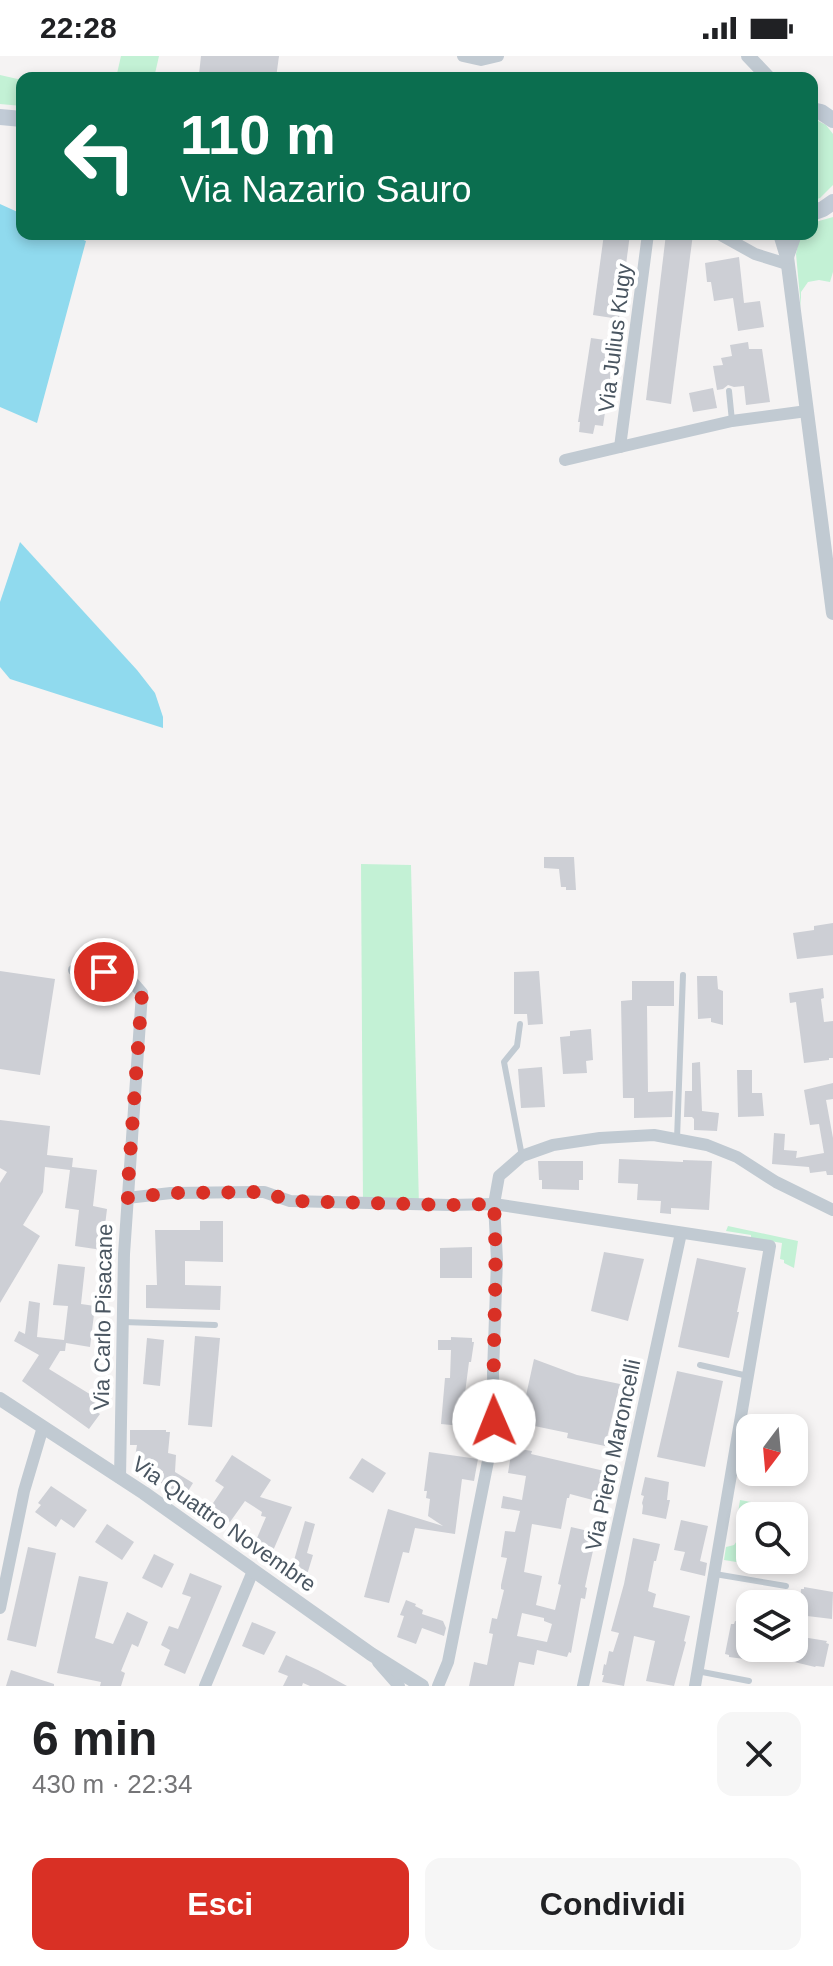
<!DOCTYPE html>
<html lang="it">
<head>
<meta charset="utf-8">
<style>
	:root { --surface:#fff; --page:#f6f6f6; --text:#202124; --muted:#757577; --accent:#d93025 }
	body { margin:0; font-family:Helvetica,sans-serif; background:var(--page); color:var(--text); height:100vh; display:flex; flex-direction:column; font-size:30px; white-space:nowrap }
	* { box-sizing:border-box; margin:0 }
	p { font-size:26px; color:var(--muted) }
	.icon { flex:none; width:44px; height:44px; fill:none; stroke:currentColor; stroke-width:2; stroke-linecap:round; stroke-linejoin:round }
	.map { position:relative; height:1630px; overflow:hidden }
	.side { display:flex; flex-direction:column; background:var(--surface); flex:1 }
	.side>* { flex:none }
	.banner { position:absolute; left:16px; top:16px; width:802px; height:168px; border-radius:16px; box-shadow:0 4px 12px #0003; background:#0b6e4f; color:#fff; overflow:hidden }
	.needle { width:52px; rotate:196deg }
	.controls { position:absolute; left:736px; top:1358px; display:grid; gap:16px }
	.controls a { display:grid; place-items:center; width:72px; height:72px; border-radius:16px; background:var(--surface); box-shadow:0 4px 12px #0003; font-size:40px }
	.pin { position:absolute; display:grid; place-items:center; width:68px; height:68px; color:#fff; margin:-34px; border:4px solid #fff; border-radius:50%; box-shadow:0 2px 8px #0007 }
	.me { position:absolute; width:88px; margin:-44px; rotate:359deg; stroke-linejoin:round; filter:drop-shadow(0 0 6px #0008) }
	.turn { display:flex; align-items:center; gap:28px; height:168px; padding:0 32px; font-size:36px }
	.turn .icon { width:104px; height:104px; stroke-width:2.5 }
	.turn b { display:block; font-size:56px; line-height:68px }
	.round { display:grid; place-items:center; flex:none; width:84px; height:84px; border-radius:16px; background:var(--page) }
	.head { display:flex; align-items:center; justify-content:space-between; height:136px; padding:0 32px }
	h1 { font-size:48px; font-weight:700; line-height:60px }
	.action { display:flex; gap:16px; margin-top:auto; padding:16px 32px }
	.action a { flex:1; height:92px; border-radius:16px; background:var(--accent); color:#fff; font-size:32px; font-weight:700; line-height:92px; text-align:center }
	.action a+a { background:var(--page); color:var(--text) }
	.status { display:flex; justify-content:space-between; align-items:center; height:56px; padding:0 40px; background:var(--surface); direction:ltr }
	.status svg { height:22px; fill:currentColor }
	.map>svg:first-child { display:block }
	.green { fill:#c3f1d5 }
	.water { fill:#90daee }
	.building { fill:#cdcfd5; fill-rule:evenodd }
	.lines { fill:none; stroke-linecap:round; stroke-linejoin:round }
	.service { stroke:#c1cad2; stroke-width:6 }
	.minor { stroke:#c1cad2; stroke-width:12 }
	.tertiary { stroke:#c1cad2; stroke-width:14 }
	.secondary { stroke:#c1cbd6; stroke-width:16 }
	.route { stroke:#d93025; stroke-width:14; stroke-dasharray:0 25.2 }
	.labels { text-anchor:middle; dominant-baseline:central; stroke-width:8; stroke-linejoin:round; paint-order:stroke }
	.street-label { font-size:22px; fill:#4a5661; stroke:#fff }
</style>
</head>
<body>
<div class="status"><b>22:28</b><svg viewBox="0 0 49 12"><path d="M0 12V9h3v3zM5 12V6h3v6zM10 12V3h3v9zM15 12V0h3v12zM26 1h20v11H26zM47 4h2v5h-2z"/></svg></div>
<div class="map">
<svg width="833" height="1630" viewBox="0 0 833 1630">
	<rect width="100%" height="100%" fill="#f5f3f3"/>
	<g class="green">
		<path d="M 121,0 L 159,0 L 154,22 L 116,22 Z"/>
		<path d="M 0,19 L 22,24 L 22,50 L 0,48 Z"/>
		<path d="M 812,62 L 826,69 L 833,78 L 833,129 L 820,142 L 812,145 Z"/>
		<path d="M 833,161 L 833,216 L 830,226 L 819,224 L 808,226 L 801,236 L 801,252 L 796,198 L 800,178 L 812,178 L 812,167 Z"/>
		<path d="M 361,808 L 411,809 L 419,1151 L 363,1151 Z"/>
		<path d="M 728,1170 L 798,1185 L 794,1212 L 784,1207 L 784,1204 L 780,1203 L 782,1187 L 751,1182 L 751,1179 L 726,1175 Z"/>
		<path d="M 740,1444 L 751,1446 L 747,1468 L 750,1470 L 750,1504 L 792,1504 L 785,1507 L 780,1513 L 724,1504 L 726,1491 L 734,1489 L 739,1482 L 736,1471 Z"/>
	</g>
	<g class="water">
		<path d="M 0,148 L 22,158 L 22,178 L 69,178 L 86,185 L 37,367 L 0,351 Z"/>
		<path d="M 20,486 L 137,614 L 155,637 L 163,661 L 163,672 L 10,623 L 0,611 L 0,546 Z"/>
	</g>
	<g class="building">
		<path d="M 201,0 L 279,0 L 276,22 L 225,22 L 199,18 Z"/>
		<path d="M 604,178 L 630,178 L 619,263 L 593,259 Z"/>
		<path d="M 666,178 L 693,178 L 671,348 L 646,344 Z"/>
		<path d="M 739,201 L 744,247 L 760,245 L 764,271 L 738,275 L 733,242 L 714,245 L 711,226 L 707,226 L 705,207 Z"/>
		<path d="M 591,282 L 605,284 L 604,294 L 614,295 L 603,370 L 595,369 L 593,378 L 579,376 L 580,366 L 578,366 Z"/>
		<path d="M 748,286 L 749,293 L 762,293 L 770,346 L 746,349 L 744,330 L 734,331 L 728,329 L 723,333 L 717,334 L 713,310 L 723,309 L 721,302 L 732,300 L 730,289 Z"/>
		<path d="M 713,332 L 717,352 L 693,356 L 689,337 Z"/>
		<path d="M 544,801 L 574,801 L 576,834 L 566,834 L 566,831 L 561,831 L 559,813 L 544,812 Z"/>
		<path d="M 833,867 L 833,899 L 797,903 L 793,877 L 814,874 L 814,870 Z"/>
		<path d="M 0,915 L 55,923 L 40,1019 L 0,1013 Z"/>
		<path d="M 539,915 L 543,968 L 528,969 L 527,958 L 514,958 L 514,916 Z"/>
		<path d="M 697,920 L 717,920 L 718,933 L 723,935 L 723,969 L 711,966 L 711,962 L 698,963 Z"/>
		<path d="M 632,925 L 674,925 L 674,950 L 647,950 L 648,1036 L 673,1035 L 672,1061 L 634,1062 L 634,1042 L 623,1042 L 621,945 L 632,944 Z"/>
		<path d="M 823,932 L 824,942 L 821,943 L 824,966 L 833,965 L 833,1002 L 829,1002 L 829,1004 L 804,1007 L 796,946 L 790,947 L 789,937 Z"/>
		<path d="M 591,973 L 593,1004 L 586,1005 L 587,1017 L 563,1018 L 560,981 L 570,980 L 570,975 Z"/>
		<path d="M 700,1006 L 702,1055 L 719,1057 L 717,1075 L 694,1074 L 694,1063 L 692,1061 L 684,1061 L 685,1035 L 692,1035 L 692,1007 Z"/>
		<path d="M 542,1011 L 545,1051 L 521,1052 L 518,1013 Z"/>
		<path d="M 737,1014 L 752,1014 L 752,1037 L 762,1037 L 764,1060 L 738,1061 Z"/>
		<path d="M 833,1027 L 833,1043 L 826,1044 L 833,1082 L 833,1119 L 827,1119 L 826,1115 L 810,1117 L 809,1111 L 772,1108 L 774,1077 L 785,1078 L 784,1094 L 797,1095 L 796,1102 L 824,1097 L 819,1068 L 810,1069 L 804,1034 Z"/>
		<path d="M 0,1064 L 50,1070 L 47,1099 L 73,1102 L 72,1111 L 97,1114 L 93,1150 L 107,1153 L 102,1194 L 75,1190 L 79,1154 L 65,1152 L 70,1114 L 45,1111 L 43,1136 L 23,1169 L 40,1180 L 0,1247 L 0,1127 L 7,1116 L 0,1112 Z"/>
		<path d="M 619,1103 L 683,1106 L 683,1104 L 712,1105 L 709,1154 L 671,1152 L 671,1158 L 660,1157 L 661,1145 L 637,1144 L 638,1128 L 618,1127 Z"/>
		<path d="M 538,1105 L 583,1105 L 583,1124 L 579,1124 L 579,1134 L 542,1133 L 542,1124 L 539,1124 Z"/>
		<path d="M 200,1165 L 223,1165 L 223,1206 L 185,1205 L 185,1229 L 221,1230 L 220,1254 L 146,1252 L 146,1229 L 157,1229 L 155,1174 L 200,1174 Z"/>
		<path d="M 472,1191 L 472,1222 L 440,1222 L 440,1192 Z"/>
		<path d="M 604,1196 L 644,1203 L 628,1265 L 591,1255 Z"/>
		<path d="M 697,1202 L 746,1212 L 737,1256 L 739,1256 L 729,1302 L 678,1291 Z"/>
		<path d="M 58,1208 L 85,1211 L 81,1248 L 95,1250 L 90,1291 L 66,1287 L 65,1295 L 60,1295 L 49,1313 L 101,1345 L 94,1354 L 100,1358 L 89,1373 L 22,1325 L 39,1299 L 14,1285 L 19,1275 L 25,1278 L 29,1245 L 40,1247 L 37,1281 L 64,1284 L 68,1250 L 53,1249 Z"/>
		<path d="M 195,1280 L 220,1282 L 212,1371 L 188,1369 Z"/>
		<path d="M 451,1281 L 472,1282 L 472,1286 L 474,1286 L 471,1306 L 469,1306 L 465,1337 L 476,1338 L 475,1358 L 463,1357 L 462,1370 L 441,1368 L 445,1322 L 450,1322 L 451,1294 L 438,1294 L 438,1284 L 451,1284 Z"/>
		<path d="M 147,1282 L 164,1284 L 160,1330 L 143,1328 Z"/>
		<path d="M 534,1303 L 577,1319 L 620,1328 L 605,1390 L 567,1382 L 568,1377 L 520,1367 Z"/>
		<path d="M 677,1315 L 723,1325 L 705,1411 L 657,1401 Z"/>
		<path d="M 130,1374 L 166,1374 L 166,1376 L 170,1376 L 168,1397 L 176,1399 L 175,1416 L 193,1427 L 185,1440 L 161,1427 L 163,1415 L 144,1412 L 144,1415 L 133,1413 L 137,1389 L 130,1389 Z"/>
		<path d="M 512,1392 L 532,1395 L 531,1398 L 613,1417 L 611,1433 L 608,1448 L 570,1438 L 569,1442 L 567,1442 L 561,1473 L 532,1468 L 524,1516 L 542,1520 L 536,1549 L 555,1554 L 561,1529 L 558,1528 L 571,1471 L 597,1477 L 588,1517 L 585,1531 L 587,1532 L 585,1543 L 581,1542 L 571,1597 L 569,1596 L 567,1601 L 537,1594 L 534,1609 L 519,1606 L 514,1630 L 469,1630 L 474,1606 L 487,1609 L 493,1578 L 489,1577 L 492,1562 L 497,1563 L 504,1534 L 501,1533 L 501,1529 L 507,1502 L 501,1501 L 505,1475 L 515,1476 L 520,1455 L 501,1452 L 503,1440 L 522,1444 L 526,1420 L 508,1417 ZM 522,1557 L 544,1562 L 544,1565 L 552,1568 L 547,1586 L 517,1580 Z"/>
		<path d="M 429,1396 L 478,1403 L 474,1425 L 462,1423 L 455,1478 L 415,1472 L 409,1497 L 403,1496 L 389,1547 L 364,1541 L 388,1453 L 443,1470 L 428,1460 L 430,1443 L 426,1442 L 427,1435 L 424,1435 Z"/>
		<path d="M 232,1399 L 271,1424 L 260,1441 L 292,1451 L 272,1497 L 254,1489 L 266,1461 L 261,1460 L 262,1456 L 245,1445 L 230,1466 L 209,1453 L 224,1431 L 215,1425 Z"/>
		<path d="M 362,1402 L 386,1417 L 373,1437 L 349,1422 Z"/>
		<path d="M 645,1421 L 669,1426 L 667,1444 L 670,1444 L 666,1463 L 642,1458 L 643,1450 L 642,1447 L 644,1440 L 641,1439 Z"/>
		<path d="M 51,1430 L 87,1454 L 74,1472 L 61,1463 L 56,1471 L 35,1456 L 41,1449 L 38,1447 Z"/>
		<path d="M 681,1464 L 708,1470 L 700,1505 L 707,1507 L 705,1520 L 680,1514 L 685,1496 L 674,1494 Z"/>
		<path d="M 305,1465 L 315,1468 L 307,1497 L 313,1499 L 306,1522 L 294,1518 L 296,1510 L 293,1508 Z"/>
		<path d="M 107,1468 L 134,1486 L 122,1504 L 95,1486 Z"/>
		<path d="M 633,1482 L 660,1488 L 656,1505 L 654,1505 L 648,1535 L 656,1538 L 653,1551 L 690,1560 L 684,1585 L 686,1586 L 674,1630 L 646,1625 L 655,1585 L 634,1580 L 624,1630 L 602,1626 L 604,1619 L 602,1619 L 604,1608 L 606,1609 L 609,1595 L 613,1596 L 619,1577 L 611,1575 L 624,1528 Z"/>
		<path d="M 28,1491 L 56,1497 L 36,1591 L 7,1584 Z"/>
		<path d="M 154,1498 L 174,1508 L 162,1532 L 142,1522 Z"/>
		<path d="M 190,1517 L 222,1530 L 185,1618 L 164,1609 L 170,1594 L 161,1589 L 169,1570 L 178,1573 L 191,1541 L 182,1538 Z"/>
		<path d="M 79,1520 L 108,1526 L 95,1582 L 113,1588 L 127,1556 L 148,1566 L 138,1591 L 132,1588 L 121,1615 L 125,1617 L 121,1630 L 100,1630 L 101,1626 L 57,1617 Z"/>
		<path d="M 804,1531 L 833,1536 L 832,1563 L 807,1560 L 807,1558 L 799,1557 L 801,1533 L 804,1533 Z"/>
		<path d="M 406,1544 L 416,1548 L 415,1550 L 423,1554 L 422,1558 L 443,1565 L 446,1572 L 444,1580 L 422,1572 L 416,1588 L 397,1581 L 404,1560 L 400,1559 Z"/>
		<path d="M 735,1565 L 750,1568 L 750,1592 L 755,1592 L 752,1604 L 729,1601 L 729,1599 L 725,1598 L 731,1568 L 734,1568 Z"/>
		<path d="M 252,1566 L 276,1576 L 264,1599 L 242,1590 Z"/>
		<path d="M 796,1580 L 827,1585 L 826,1587 L 829,1588 L 824,1611 L 816,1610 L 815,1611 L 790,1605 Z"/>
		<path d="M 286,1599 L 318,1614 L 347,1630 L 310,1630 L 303,1627 L 302,1630 L 283,1630 L 288,1620 L 278,1616 Z"/>
		<path d="M 11,1614 L 54,1628 L 54,1630 L 6,1630 Z"/>
	</g>
	<g class="lines">
		<g class="service">
			<path d="M 729,335 L 732,365"/>
			<path d="M 520,968 L 517,990 L 504,1006 L 522,1100"/>
			<path d="M 677,1083 L 683,919"/>
			<path d="M 123,1266 L 215,1269"/>
			<path d="M 700,1309 L 748,1320"/>
			<path d="M 715,1518 L 786,1530"/>
			<path d="M 697,1615 L 749,1625"/>
		</g>
		<g class="minor">
			<path d="M 463,0 L 481,4 L 498,0"/>
			<path d="M 648,178 L 620,391 L 732,365 L 807,355"/>
			<path d="M 719,178 L 755,198 L 787,208"/>
			<path d="M 565,404 L 620,391"/>
			<path d="M 74,914 L 104,916 L 129,922 L 142,937 L 124,1198 L 120,1422"/>
			<path d="M 127,1142 L 171,1137 L 264,1136 L 290,1145 L 450,1149 L 494,1148 L 770,1190 L 695,1630"/>
			<path d="M 0,1552 L 24,1435 L 43,1371"/>
			<path d="M 378,1606 L 399,1630"/>
			<path d="M 205,1630 L 253,1515"/>
			<path d="M 438,1630 L 448,1606 L 489,1400 L 494,1365 L 493,1317 L 497,1204 L 494,1148 L 499,1120 L 522,1100 L 553,1089 L 600,1082 L 654,1079 L 707,1089 L 737,1101 L 776,1126 L 833,1154"/>
			<path d="M 583,1630 L 681,1177"/>
		</g>
		<g class="tertiary">
			<path d="M 748,0 L 769,22"/>
			<path d="M 780,178 L 787,201 L 833,557"/>
			<path d="M 787,201 L 795,178"/>
			<path d="M 0,1343 L 144,1437 L 371,1598 L 422,1630"/>
		</g>
		<g class="secondary">
			<path d="M 812,54 L 821,56 L 833,64"/>
			<path d="M 0,61 L 22,63"/>
			<path d="M 812,157 L 823,153 L 833,146"/>
		</g>
	</g>
	<g class="lines">
		<path class="route" d="M 104,916 L 129,922 L 142,937 L 127,1142 L 171,1137 L 264,1136 L 290,1145 L 450,1149 L 494,1148 C 498,1221 492,1293 494,1365"/>
	</g>
	<g class="labels">
		<g class="street-label">
			<text transform="translate(615 282) rotate(-83)">Via Julius Kugy</text>
			<text transform="translate(103 1261) rotate(-89)">Via Carlo Pisacane</text>
			<text transform="translate(613 1399) rotate(-78)">Via Piero Maroncelli</text>
			<text transform="translate(224 1468) rotate(35)">Via Quattro Novembre</text>
		</g>
	</g>
</svg>
<div class="controls">
<a><svg class="needle" viewBox="-14 -14 28 28"><path d="M0-13l5 13h-10z" fill="#e53935"/><path d="M0 13l5-13h-10z" fill="#757577"/></svg></a>
<a><svg class="icon" aria-label="search" viewBox="0 0 24 24"><circle cx="10" cy="10" r="6"/><path d="M15 15l6 6"/></svg></a>
<a><svg class="icon" aria-label="layers" viewBox="0 0 24 24"><path d="M12 4l9 5-9 5-9-5zM3 14l9 5 9-5"/></svg></a>
</div>
<div class="pin" style="left:104px;top:916px;background:#d93025"><svg class="icon" aria-label="arrive" viewBox="0 0 24 24"><path d="M6 21V4h12l-3 4 3 4H6"/></svg></div>
<svg class="me" style="left:494px;top:1365px" viewBox="-20 -20 40 40"><circle r="19" fill="#fff"/><path d="M0-13L10 11 0 6-10 11z" fill="#d93025"/></svg>
<div class="banner">
<div class="turn"><svg class="icon" aria-label="left" viewBox="0 0 24 24"><path d="M17 20v-9H6M10 6l-5 5 5 5"/></svg><div><b>110 m</b>Via Nazario Sauro</div></div>
</div>
</div>
<section class="side">
<div class="head"><div><h1>6 min</h1><p>430 m · 22:34</p></div><a class="round"><svg class="icon" aria-label="close" viewBox="0 0 24 24"><path d="M6 6l12 12M18 6L6 18"/></svg></a></div>
<div class="action"><a>Esci</a><a>Condividi</a></div>
</section>
</body>
</html>
